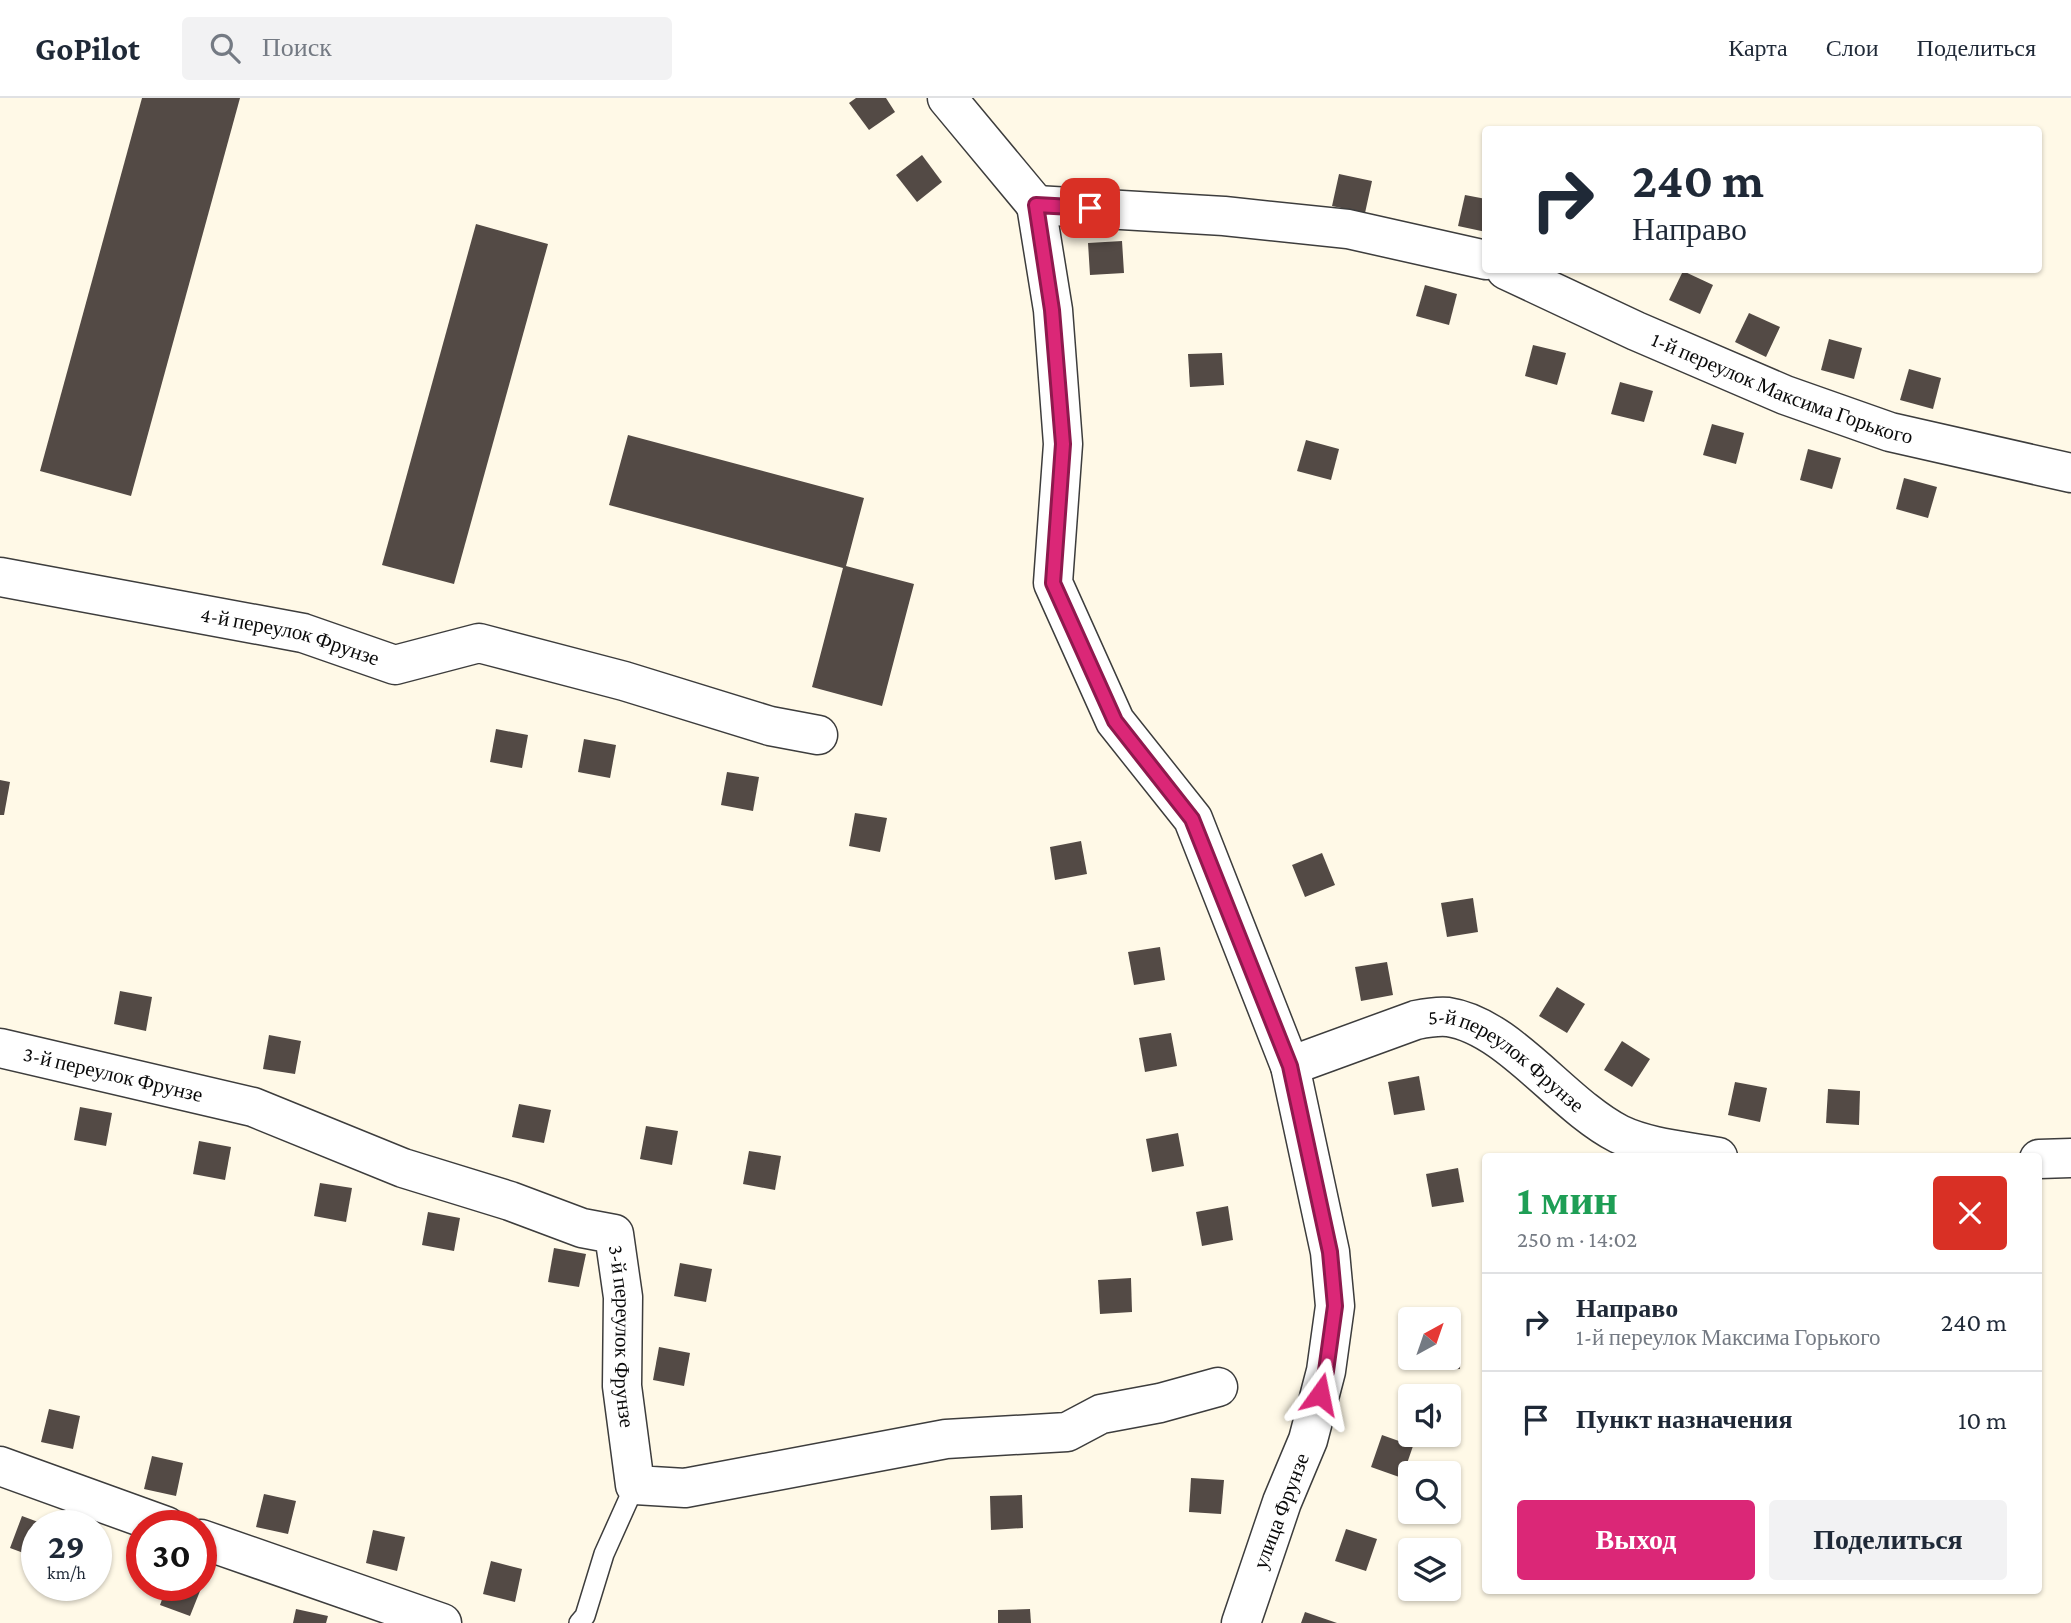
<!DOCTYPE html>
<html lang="ru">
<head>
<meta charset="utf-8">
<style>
	:root { --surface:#fff; --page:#f2f2f3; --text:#1f2937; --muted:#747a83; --line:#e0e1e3; --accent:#db2777 }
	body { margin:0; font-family:"Crimson Pro",serif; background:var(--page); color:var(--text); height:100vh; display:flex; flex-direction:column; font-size:26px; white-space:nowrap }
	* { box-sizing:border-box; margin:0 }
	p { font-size:23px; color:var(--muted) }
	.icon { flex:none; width:38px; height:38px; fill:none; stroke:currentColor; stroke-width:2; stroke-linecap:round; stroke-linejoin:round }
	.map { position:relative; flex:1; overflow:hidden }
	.drawer { position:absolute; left:1482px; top:1055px; width:560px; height:441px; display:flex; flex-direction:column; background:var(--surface); border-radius:7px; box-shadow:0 2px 5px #0004 }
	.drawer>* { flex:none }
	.guide { position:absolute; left:1482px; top:28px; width:560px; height:147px; border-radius:7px; box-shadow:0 2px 5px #0004; background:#fff; color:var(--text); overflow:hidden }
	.needle { width:46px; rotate:40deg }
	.controls { position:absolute; left:1398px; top:1209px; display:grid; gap:14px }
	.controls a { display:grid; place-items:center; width:63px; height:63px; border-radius:7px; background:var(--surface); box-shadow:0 2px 5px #0004; font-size:35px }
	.speed { position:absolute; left:21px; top:1412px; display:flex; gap:14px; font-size:35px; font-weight:700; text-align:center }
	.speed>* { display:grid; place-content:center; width:91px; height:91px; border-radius:50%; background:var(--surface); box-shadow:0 2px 5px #0004; line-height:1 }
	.speed small { font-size:18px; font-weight:400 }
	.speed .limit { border:10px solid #d22; background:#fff; color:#111 }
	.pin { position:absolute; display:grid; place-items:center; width:60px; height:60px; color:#fff; margin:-30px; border-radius:14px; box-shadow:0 4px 10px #0006 }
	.me { position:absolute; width:77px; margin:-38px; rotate:12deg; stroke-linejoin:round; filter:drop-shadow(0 0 5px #0008) }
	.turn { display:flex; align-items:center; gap:24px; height:147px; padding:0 35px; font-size:32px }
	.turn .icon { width:91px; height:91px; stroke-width:2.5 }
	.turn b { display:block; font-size:49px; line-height:60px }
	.round { display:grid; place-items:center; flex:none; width:74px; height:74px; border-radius:7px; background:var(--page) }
	.summary { display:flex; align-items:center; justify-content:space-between; height:119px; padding:0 35px }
	h1 { font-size:42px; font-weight:700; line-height:52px; color:#1e9e55 }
	.cta { display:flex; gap:14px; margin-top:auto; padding:14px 35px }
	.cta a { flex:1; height:80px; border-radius:7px; background:var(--accent); color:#fff; font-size:28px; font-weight:700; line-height:80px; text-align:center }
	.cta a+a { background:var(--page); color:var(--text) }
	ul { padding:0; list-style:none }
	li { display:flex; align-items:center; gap:21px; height:98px; padding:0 35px; border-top:2px solid var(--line) }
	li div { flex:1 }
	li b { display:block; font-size:26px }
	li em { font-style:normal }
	header { display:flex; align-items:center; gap:42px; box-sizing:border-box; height:98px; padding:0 35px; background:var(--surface); border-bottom:2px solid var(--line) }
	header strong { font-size:33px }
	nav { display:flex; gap:38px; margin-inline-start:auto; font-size:24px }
	.search { width:490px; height:63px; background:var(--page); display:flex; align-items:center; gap:18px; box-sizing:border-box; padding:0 24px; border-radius:7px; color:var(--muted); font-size:26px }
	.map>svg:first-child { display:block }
	.building { fill:#534a45 }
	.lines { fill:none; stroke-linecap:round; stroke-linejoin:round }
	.lane-casing { stroke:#3d3d3d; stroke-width:22 }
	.street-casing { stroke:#3d3d3d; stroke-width:41 }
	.lane { stroke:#fff; stroke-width:19 }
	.street { stroke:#fff; stroke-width:38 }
	.route-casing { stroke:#8e194d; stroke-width:18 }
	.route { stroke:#db2777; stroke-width:12 }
	.labels { text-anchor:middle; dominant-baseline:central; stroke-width:7; stroke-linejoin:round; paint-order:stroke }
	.street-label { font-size:21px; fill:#0a0a0a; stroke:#fff }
</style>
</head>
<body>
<header>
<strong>GoPilot</strong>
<div class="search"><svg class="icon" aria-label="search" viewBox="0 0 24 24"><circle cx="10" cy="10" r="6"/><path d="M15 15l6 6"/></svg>Поиск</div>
<nav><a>Карта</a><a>Слои</a><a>Поделиться</a></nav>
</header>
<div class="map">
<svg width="2071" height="1525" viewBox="0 0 2071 1525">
	<rect width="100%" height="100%" fill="#fff9e7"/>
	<g class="building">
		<path d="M 142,0 L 240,0 L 131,398 L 40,373 Z"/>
		<path d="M 856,0 L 886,0 L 895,14 L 869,32 L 849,5 Z"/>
		<path d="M 922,57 L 942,84 L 917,104 L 896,77 Z"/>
		<path d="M 1339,76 L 1372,83 L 1365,115 L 1332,108 Z"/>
		<path d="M 1465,97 L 1486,101 L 1486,134 L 1458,128 Z"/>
		<path d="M 476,126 L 548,146 L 454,486 L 382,467 Z"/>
		<path d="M 1122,143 L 1124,175 L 1090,177 L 1088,145 Z"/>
		<path d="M 1683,173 L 1713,187 L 1700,216 L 1669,202 Z"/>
		<path d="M 1425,187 L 1457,196 L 1449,227 L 1416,218 Z"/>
		<path d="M 1749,215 L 1780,229 L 1766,259 L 1735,244 Z"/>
		<path d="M 1829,241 L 1862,250 L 1854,281 L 1821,272 Z"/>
		<path d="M 1533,247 L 1566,255 L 1557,287 L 1525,278 Z"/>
		<path d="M 1222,255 L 1224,287 L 1190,289 L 1188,256 Z"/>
		<path d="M 1909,271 L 1941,280 L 1933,311 L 1900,302 Z"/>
		<path d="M 1620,284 L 1653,293 L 1644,324 L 1611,316 Z"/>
		<path d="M 1712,326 L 1744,335 L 1736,366 L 1703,357 Z"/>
		<path d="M 628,337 L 864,400 L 846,468 L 914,486 L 882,608 L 812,589 L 843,470 L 609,407 Z"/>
		<path d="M 1306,342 L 1339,351 L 1331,382 L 1297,373 Z"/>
		<path d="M 1808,351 L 1841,360 L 1832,391 L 1800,382 Z"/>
		<path d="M 1904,380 L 1937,389 L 1928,420 L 1896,411 Z"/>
		<path d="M 496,631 L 528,637 L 522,670 L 490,664 Z"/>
		<path d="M 584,641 L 616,647 L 610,680 L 578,674 Z"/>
		<path d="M 727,674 L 759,679 L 753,713 L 721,707 Z"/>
		<path d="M 0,682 L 10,684 L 4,717 L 0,717 Z"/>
		<path d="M 855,715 L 887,720 L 880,754 L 849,748 Z"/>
		<path d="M 1081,743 L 1087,776 L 1055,782 L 1050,749 Z"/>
		<path d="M 1322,755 L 1335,787 L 1305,799 L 1292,767 Z"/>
		<path d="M 1473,800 L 1478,834 L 1447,839 L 1441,805 Z"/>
		<path d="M 1160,849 L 1165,882 L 1134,887 L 1128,854 Z"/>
		<path d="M 1387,864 L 1393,897 L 1361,903 L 1355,869 Z"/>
		<path d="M 1557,889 L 1585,906 L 1567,935 L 1539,918 Z"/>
		<path d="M 120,893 L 152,899 L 146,933 L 114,926 Z"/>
		<path d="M 1171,935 L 1177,968 L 1145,974 L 1139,940 Z"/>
		<path d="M 269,937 L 301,943 L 295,976 L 263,971 Z"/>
		<path d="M 1622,943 L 1650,961 L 1632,989 L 1604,972 Z"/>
		<path d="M 1419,978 L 1425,1012 L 1394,1017 L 1388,984 Z"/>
		<path d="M 1735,984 L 1767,990 L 1760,1024 L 1728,1017 Z"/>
		<path d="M 1828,991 L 1860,993 L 1859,1027 L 1826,1025 Z"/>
		<path d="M 519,1006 L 551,1012 L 544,1045 L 512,1039 Z"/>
		<path d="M 80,1009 L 112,1015 L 106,1048 L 74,1042 Z"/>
		<path d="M 646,1028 L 678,1033 L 672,1067 L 640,1061 Z"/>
		<path d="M 1178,1035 L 1184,1068 L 1152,1074 L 1146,1041 Z"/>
		<path d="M 199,1043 L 231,1049 L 225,1082 L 193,1076 Z"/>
		<path d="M 749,1053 L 781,1058 L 775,1092 L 743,1086 Z"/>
		<path d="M 1458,1070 L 1464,1104 L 1432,1109 L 1426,1076 Z"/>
		<path d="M 320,1085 L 352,1090 L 346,1124 L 314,1118 Z"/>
		<path d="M 1228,1108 L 1233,1142 L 1202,1148 L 1196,1114 Z"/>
		<path d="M 428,1114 L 460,1120 L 454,1153 L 422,1147 Z"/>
		<path d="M 554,1150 L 586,1156 L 579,1189 L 548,1184 Z"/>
		<path d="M 680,1165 L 712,1171 L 706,1204 L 674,1198 Z"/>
		<path d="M 1131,1180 L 1132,1214 L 1100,1216 L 1098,1182 Z"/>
		<path d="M 1449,1237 L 1458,1237 L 1460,1271 L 1428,1272 L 1427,1260 L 1449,1260 Z"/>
		<path d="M 659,1249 L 690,1255 L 684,1288 L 653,1282 Z"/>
		<path d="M 49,1311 L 80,1318 L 73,1351 L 41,1344 Z"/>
		<path d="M 1382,1337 L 1413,1348 L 1402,1380 L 1371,1369 Z"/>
		<path d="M 152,1358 L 183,1365 L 176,1398 L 144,1391 Z"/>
		<path d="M 1191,1380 L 1224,1382 L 1221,1416 L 1189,1414 Z"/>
		<path d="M 264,1396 L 296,1403 L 288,1436 L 256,1429 Z"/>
		<path d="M 1022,1397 L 1023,1430 L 991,1432 L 990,1398 Z"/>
		<path d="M 22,1418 L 49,1428 L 37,1428 L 37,1460 L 10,1450 Z"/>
		<path d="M 1346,1431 L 1377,1441 L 1366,1473 L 1335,1463 Z"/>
		<path d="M 373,1432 L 405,1439 L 397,1473 L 366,1465 Z"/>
		<path d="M 491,1463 L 522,1471 L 515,1504 L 483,1496 Z"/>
		<path d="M 167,1488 L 202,1488 L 190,1518 L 160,1507 Z"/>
		<path d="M 296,1511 L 328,1518 L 326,1525 L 293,1525 Z"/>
		<path d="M 1030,1511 L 1031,1525 L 998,1525 L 998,1512 Z"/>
		<path d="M 1305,1514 L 1337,1525 L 1301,1525 Z"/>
	</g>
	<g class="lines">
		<defs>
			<path id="lane" d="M 579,1525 L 585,1518 L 604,1456 L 635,1387"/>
			<g id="street">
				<path d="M 947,0 L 1036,107"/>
				<path d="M 1036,107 L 1053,212 L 1063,346 L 1053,485 L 1115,623 L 1193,721 L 1290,968 L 1330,1154 L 1335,1208 L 1326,1273 L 1308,1342 L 1282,1404 L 1241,1525"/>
				<path d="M 1036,107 L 1224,118 L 1348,131 L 1486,162"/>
				<path id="s1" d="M 1506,172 L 1636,233 L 1785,297 L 1890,334 L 2071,375"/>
				<path id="s2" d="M 0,479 L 303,535 L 395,567 L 479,545 L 624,583 L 770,628 L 818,637"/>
				<path id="s3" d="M 0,950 L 253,1009 L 403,1070 L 510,1103 L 582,1130 L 614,1136 L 623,1199 L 622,1288 L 635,1387 L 685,1390 L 946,1341 L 1067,1334 L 1101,1316 L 1160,1305 L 1218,1289"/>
				<path id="s4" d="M 1290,968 L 1416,922 C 1426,920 1437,918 1448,919 C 1509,928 1562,1007 1619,1036 C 1648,1050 1686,1053 1718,1059"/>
				<path d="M 2039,1061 L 2071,1060"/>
				<path d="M 0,1368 L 166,1428"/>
				<path d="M 201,1441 L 442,1525"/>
			</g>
		</defs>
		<use href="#lane" class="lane-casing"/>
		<use href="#street" class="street-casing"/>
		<use href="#lane" class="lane"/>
		<use href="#street" class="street"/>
	</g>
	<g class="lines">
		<defs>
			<path id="route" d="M 1090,110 L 1036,107 L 1052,212 L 1063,346 L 1053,485 L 1115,623 L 1192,721 L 1290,968 L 1330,1154 L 1335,1208 L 1326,1273 L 1320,1296"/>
		</defs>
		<use href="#route" class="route-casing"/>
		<use href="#route" class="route"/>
	</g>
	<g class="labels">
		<g class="street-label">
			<text stroke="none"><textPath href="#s1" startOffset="301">1-й переулок Максима Горького</textPath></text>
			<text stroke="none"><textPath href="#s2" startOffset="296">4-й переулок Фрунзе</textPath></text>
			<text stroke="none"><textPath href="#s4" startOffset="238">5-й переулок Фрунзе</textPath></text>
			<text stroke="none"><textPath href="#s3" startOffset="116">3-й переулок Фрунзе</textPath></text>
			<text stroke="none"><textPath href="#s3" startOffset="746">3-й переулок Фрунзе</textPath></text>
			<text transform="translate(1281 1413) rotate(-69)">улица Фрунзе</text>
		</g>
	</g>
</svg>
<div class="controls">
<a><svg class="needle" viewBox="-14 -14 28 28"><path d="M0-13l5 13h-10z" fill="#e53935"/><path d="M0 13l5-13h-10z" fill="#747a83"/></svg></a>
<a><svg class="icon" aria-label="sound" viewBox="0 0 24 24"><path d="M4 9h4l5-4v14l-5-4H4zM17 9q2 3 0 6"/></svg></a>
<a><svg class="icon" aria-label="search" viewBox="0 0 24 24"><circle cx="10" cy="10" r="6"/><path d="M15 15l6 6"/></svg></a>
<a><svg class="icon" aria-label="layers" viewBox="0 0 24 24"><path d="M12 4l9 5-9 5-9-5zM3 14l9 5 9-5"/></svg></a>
</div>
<div class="speed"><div>29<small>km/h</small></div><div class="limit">30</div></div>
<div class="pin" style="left:1090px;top:110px;background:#d93025"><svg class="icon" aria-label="arrive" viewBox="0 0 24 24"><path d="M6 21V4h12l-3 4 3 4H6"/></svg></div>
<svg class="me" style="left:1320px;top:1296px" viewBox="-20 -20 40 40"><path d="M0-17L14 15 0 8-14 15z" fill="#db2777" stroke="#fff" stroke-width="4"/></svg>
<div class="guide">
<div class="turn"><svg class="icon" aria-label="right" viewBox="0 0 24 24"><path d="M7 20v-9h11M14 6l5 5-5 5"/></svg><div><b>240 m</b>Направо</div></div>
</div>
<section class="drawer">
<div class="summary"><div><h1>1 мин</h1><p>250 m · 14:02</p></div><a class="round" style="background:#d93025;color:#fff"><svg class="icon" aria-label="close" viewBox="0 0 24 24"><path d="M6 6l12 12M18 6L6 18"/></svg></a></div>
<ul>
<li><svg class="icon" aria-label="right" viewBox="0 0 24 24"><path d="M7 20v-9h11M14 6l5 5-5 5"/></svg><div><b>Направо</b><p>1-й переулок Максима Горького</p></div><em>240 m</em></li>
<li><svg class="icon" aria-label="arrive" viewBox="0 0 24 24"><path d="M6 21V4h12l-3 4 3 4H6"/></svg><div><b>Пункт назначения</b></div><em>10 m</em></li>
</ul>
<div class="cta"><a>Выход</a><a>Поделиться</a></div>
</section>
</div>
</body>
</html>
